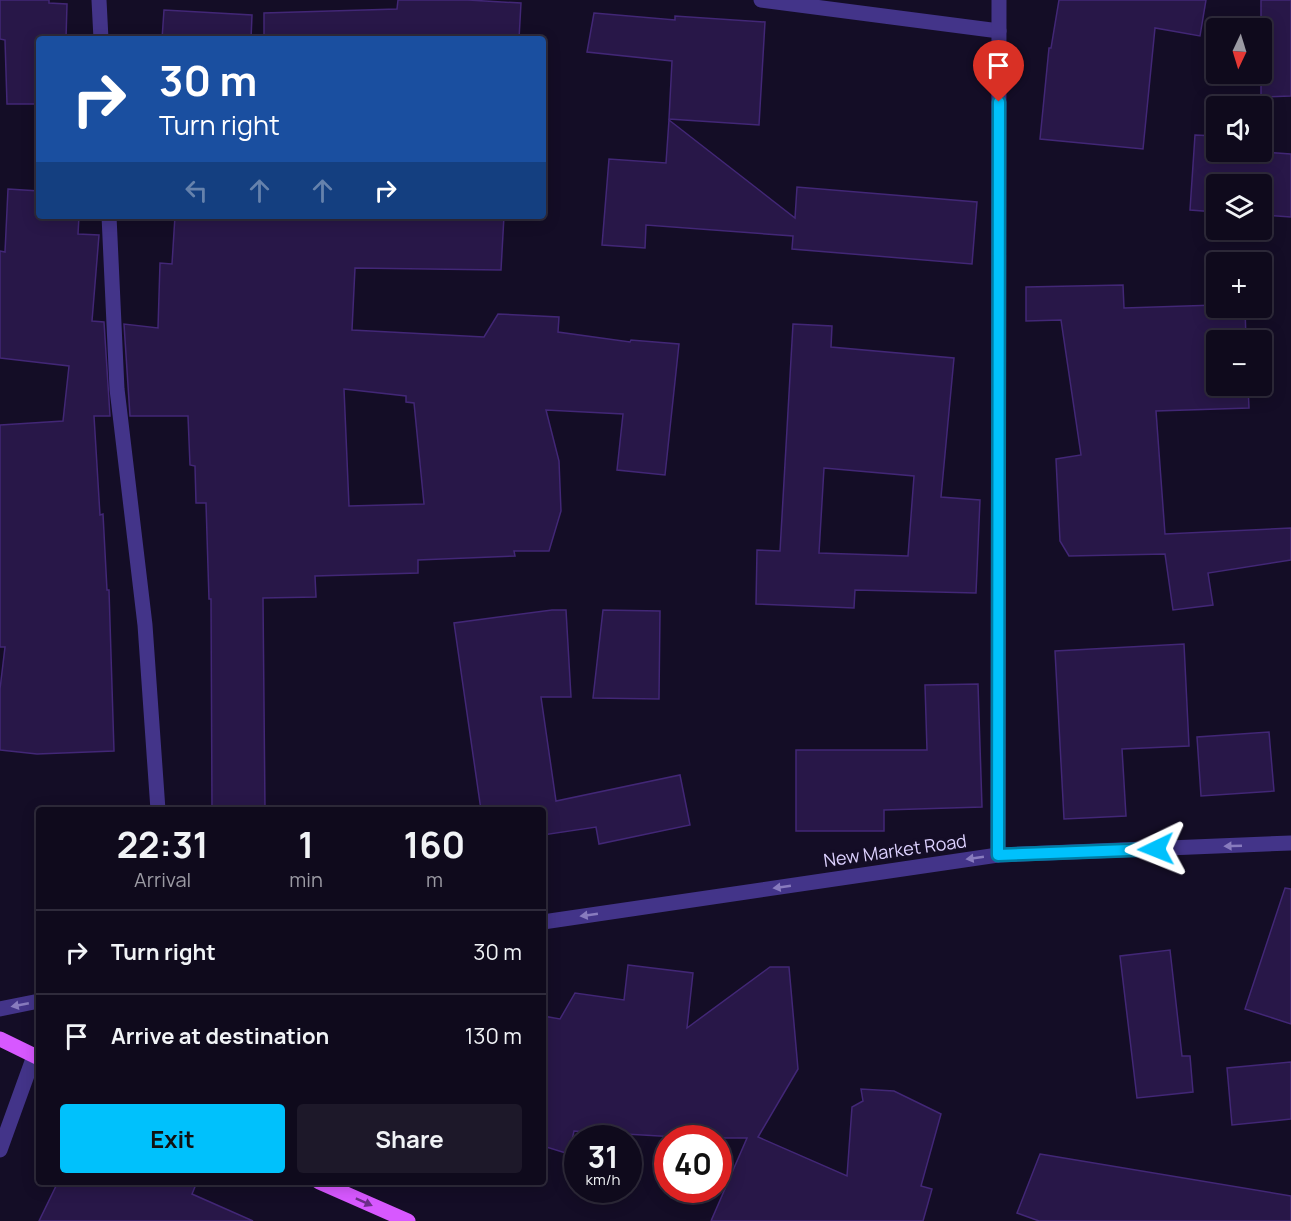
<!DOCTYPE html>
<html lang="en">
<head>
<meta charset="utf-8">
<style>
	:root { --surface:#0f0a1c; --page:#1d1829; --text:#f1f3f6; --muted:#9b9aa3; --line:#2f2b3b; --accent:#00c1fc }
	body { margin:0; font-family:Manrope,sans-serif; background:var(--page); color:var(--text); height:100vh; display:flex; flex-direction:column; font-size:22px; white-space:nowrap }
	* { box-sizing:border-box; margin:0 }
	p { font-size:20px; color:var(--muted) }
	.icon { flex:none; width:33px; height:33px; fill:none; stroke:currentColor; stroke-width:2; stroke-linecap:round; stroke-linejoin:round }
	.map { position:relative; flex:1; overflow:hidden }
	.side { position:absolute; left:36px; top:807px; width:510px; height:378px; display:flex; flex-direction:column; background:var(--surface); border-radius:6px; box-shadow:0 3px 15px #0003,0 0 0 2px var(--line) }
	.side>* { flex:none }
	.guide { position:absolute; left:36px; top:36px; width:510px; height:183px; border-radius:6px; box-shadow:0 3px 15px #0003,0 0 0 2px var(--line); background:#1a4fa0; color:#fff; overflow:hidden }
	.needle { width:39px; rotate:184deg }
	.buttons { position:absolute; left:1206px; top:18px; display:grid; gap:12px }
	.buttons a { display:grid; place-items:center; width:66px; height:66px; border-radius:6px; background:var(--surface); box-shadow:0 3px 15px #0003,0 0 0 2px var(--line); font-size:30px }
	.speed { position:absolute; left:564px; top:1125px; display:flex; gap:12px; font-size:30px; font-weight:700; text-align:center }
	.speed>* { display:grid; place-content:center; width:78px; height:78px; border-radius:50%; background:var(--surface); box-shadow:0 3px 15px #0003,0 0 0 2px var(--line); line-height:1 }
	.speed small { font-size:15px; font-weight:400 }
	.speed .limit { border:9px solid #d22; background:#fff; color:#111 }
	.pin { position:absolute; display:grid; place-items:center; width:51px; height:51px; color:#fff; margin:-62px -26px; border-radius:50% 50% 50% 0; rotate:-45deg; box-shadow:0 0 6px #0007 }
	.pin .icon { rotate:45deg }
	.me { position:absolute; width:66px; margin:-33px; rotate:268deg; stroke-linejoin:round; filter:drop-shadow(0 0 4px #0008) }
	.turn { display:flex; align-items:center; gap:21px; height:126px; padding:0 24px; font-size:27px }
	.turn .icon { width:78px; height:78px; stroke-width:2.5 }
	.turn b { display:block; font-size:42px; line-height:51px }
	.lanes { display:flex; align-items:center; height:57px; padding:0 24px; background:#0003; justify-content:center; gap:30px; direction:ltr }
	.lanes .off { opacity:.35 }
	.eta { display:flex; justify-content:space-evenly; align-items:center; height:102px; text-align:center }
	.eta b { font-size:36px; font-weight:700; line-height:42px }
	.action { display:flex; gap:12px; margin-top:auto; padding:12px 24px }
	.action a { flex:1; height:69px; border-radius:6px; background:var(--accent); color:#111; font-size:24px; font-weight:700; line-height:69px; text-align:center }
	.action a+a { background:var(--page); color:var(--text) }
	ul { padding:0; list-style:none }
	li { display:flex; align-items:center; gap:18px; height:84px; padding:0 24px; border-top:2px solid var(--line) }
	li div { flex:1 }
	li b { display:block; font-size:22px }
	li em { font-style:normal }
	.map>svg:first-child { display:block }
	.building { fill:#281748; stroke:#422776; stroke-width:1.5; fill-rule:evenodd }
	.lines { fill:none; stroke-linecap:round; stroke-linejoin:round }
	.minor { stroke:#433489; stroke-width:15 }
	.major { stroke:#d758ff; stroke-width:15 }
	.oneway { fill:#887bbe }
	.oneway2 { fill:#6c2f88 }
	.route-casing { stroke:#007da4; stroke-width:15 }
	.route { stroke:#00c1fc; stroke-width:10 }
	.labels { text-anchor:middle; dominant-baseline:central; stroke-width:6; stroke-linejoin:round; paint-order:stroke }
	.street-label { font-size:18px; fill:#ddd1ff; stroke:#140d26 }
</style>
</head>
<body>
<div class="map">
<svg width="1291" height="1221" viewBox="0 0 1291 1221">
	<rect width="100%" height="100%" fill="#140d26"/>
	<g class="building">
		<path d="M 0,0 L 49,0 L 49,3 L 67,4 L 66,39 L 39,39 L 39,104 L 7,104 L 5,40 L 0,39 Z"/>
		<path d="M 398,0 L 468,0 L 521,3 L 519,39 L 264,39 L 264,13 L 397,9 Z"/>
		<path d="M 1059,0 L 1206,0 L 1200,36 L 1155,28 L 1143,149 L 1040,139 L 1049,48 L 1051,48 Z"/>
		<path d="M 1261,0 L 1291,0 L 1291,96 L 1261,97 Z"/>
		<path d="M 164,10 L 252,15 L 251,39 L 162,39 Z"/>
		<path d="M 594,13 L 675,20 L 675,16 L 765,22 L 759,125 L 669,119 L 672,61 L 587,52 Z"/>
		<path d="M 669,120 L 795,218 L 797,187 L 977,202 L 972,264 L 792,249 L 793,236 L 646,225 L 645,248 L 602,245 L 609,159 L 666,163 Z"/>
		<path d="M 1195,135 L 1216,136 L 1216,152 L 1262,152 L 1262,139 L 1264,139 L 1263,152 L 1291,154 L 1291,217 L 1262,215 L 1262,184 L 1216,184 L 1216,212 L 1190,210 Z"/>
		<path d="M 8,189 L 39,191 L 39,216 L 79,216 L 78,234 L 99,235 L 92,321 L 104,322 L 110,416 L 94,416 L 100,515 L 103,514 L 107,590 L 109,590 L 114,751 L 37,754 L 0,750 L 0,689 L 5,647 L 0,647 L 0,425 L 63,421 L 69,366 L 0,358 L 0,251 L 5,252 Z"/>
		<path d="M 175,216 L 504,216 L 501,270 L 355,268 L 352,330 L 484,337 L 498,314 L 559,317 L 558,332 L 630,342 L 631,340 L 679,344 L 665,475 L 617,470 L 623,414 L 546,410 L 559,461 L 561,511 L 549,551 L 514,551 L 515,556 L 418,560 L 418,573 L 315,576 L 316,597 L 263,598 L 265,810 L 212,810 L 211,599 L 209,599 L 206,503 L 196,503 L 195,466 L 190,465 L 188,416 L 130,416 L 124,324 L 158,328 L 160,263 L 172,264 ZM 344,389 L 406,396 L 406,402 L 414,403 L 424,504 L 349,506 Z"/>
		<path d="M 1123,285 L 1124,308 L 1216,305 L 1216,308 L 1245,308 L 1246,340 L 1216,340 L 1216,386 L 1248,386 L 1249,408 L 1156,411 L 1165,534 L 1291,528 L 1291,560 L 1208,573 L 1213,605 L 1173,610 L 1165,554 L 1069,556 L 1060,541 L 1056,459 L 1081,455 L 1061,320 L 1026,321 L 1026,287 Z"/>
		<path d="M 793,324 L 832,326 L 831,347 L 954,358 L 941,497 L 980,500 L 976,593 L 855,590 L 854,608 L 756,604 L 757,550 L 780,551 ZM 824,468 L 914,476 L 908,556 L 819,553 Z"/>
		<path d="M 552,610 L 566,610 L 571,697 L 541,697 L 556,801 L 680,775 L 690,825 L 599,844 L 596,827 L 543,835 L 543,810 L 481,810 L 454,623 Z"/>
		<path d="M 603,610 L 660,611 L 659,699 L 593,698 Z"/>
		<path d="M 1184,644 L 1189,746 L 1122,749 L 1126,816 L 1064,819 L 1055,651 Z"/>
		<path d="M 978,684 L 982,807 L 884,810 L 884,831 L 796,831 L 796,750 L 927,750 L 925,685 Z"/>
		<path d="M 1269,732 L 1274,791 L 1201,796 L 1197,737 Z"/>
		<path d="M 1285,888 L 1291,889 L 1291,1024 L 1245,1009 Z"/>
		<path d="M 1170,950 L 1182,1056 L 1190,1056 L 1193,1092 L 1137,1098 L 1120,956 Z"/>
		<path d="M 628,965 L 693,973 L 687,1028 L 770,967 L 789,967 L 798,1069 L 758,1137 L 847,1176 L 852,1107 L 863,1101 L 861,1089 L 894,1091 L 941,1114 L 921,1186 L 932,1189 L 923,1221 L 711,1221 L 747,1138 L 694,1138 L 574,1131 L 569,1154 L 543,1146 L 543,1016 L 560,1019 L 575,993 L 624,1000 Z"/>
		<path d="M 1291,1062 L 1291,1119 L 1232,1125 L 1227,1068 Z"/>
		<path d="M 1040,1154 L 1291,1196 L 1291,1221 L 1039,1221 L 1017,1213 Z"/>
		<path d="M 58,1182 L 197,1182 L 192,1194 L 253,1221 L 39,1221 Z"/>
	</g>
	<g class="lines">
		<g class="minor">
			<path d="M 99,0 L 101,39"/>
			<path d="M 761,0 L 999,31"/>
			<path d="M 109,216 L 117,389 L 145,625 L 158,810"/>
			<path d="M 998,855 L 999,0"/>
			<path d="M 543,922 L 998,855 L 1291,843"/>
			<path d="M 0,1009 L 39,1001"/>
			<path d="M 0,1150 L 34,1056"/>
		</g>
		<g class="major">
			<path d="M 0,1039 L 39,1058"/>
			<path d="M 319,1182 L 408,1221"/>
		</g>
	</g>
	<defs><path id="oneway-solid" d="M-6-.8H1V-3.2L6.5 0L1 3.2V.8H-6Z" transform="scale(1.5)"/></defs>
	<g class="oneway">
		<use href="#oneway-solid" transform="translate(1233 846) rotate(178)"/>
		<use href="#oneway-solid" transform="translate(975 858) rotate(172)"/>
		<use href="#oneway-solid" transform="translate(782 887) rotate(172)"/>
		<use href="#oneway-solid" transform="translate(589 915) rotate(172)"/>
		<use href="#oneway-solid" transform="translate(20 1005) rotate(169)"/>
	</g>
	<use class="oneway2" href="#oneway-solid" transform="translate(364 1202) rotate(24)"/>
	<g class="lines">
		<defs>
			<path id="route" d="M 999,102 L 998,855 L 1156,849"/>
		</defs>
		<use href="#route" class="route-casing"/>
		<use href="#route" class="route"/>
	</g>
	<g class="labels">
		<g class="street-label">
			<text transform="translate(895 850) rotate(-8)">New Market Road</text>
		</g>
	</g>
</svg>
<div class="buttons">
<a><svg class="needle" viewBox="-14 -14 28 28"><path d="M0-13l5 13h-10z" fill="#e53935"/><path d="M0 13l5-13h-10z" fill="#9b9aa3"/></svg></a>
<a><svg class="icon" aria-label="sound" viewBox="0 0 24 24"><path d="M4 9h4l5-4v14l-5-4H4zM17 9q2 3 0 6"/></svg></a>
<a><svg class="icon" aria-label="layers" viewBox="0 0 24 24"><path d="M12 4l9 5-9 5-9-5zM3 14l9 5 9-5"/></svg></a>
<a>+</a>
<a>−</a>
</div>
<div class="speed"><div>31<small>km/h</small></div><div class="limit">40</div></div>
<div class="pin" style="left:999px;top:102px;background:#d93025"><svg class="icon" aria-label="arrive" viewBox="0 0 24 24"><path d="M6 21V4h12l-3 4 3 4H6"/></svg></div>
<svg class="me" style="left:1156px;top:849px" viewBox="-20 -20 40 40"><path d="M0-17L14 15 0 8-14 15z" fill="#00c1fc" stroke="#fff" stroke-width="4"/></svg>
<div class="guide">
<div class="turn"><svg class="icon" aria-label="right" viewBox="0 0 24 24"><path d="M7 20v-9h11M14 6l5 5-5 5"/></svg><div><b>30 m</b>Turn right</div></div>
<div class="lanes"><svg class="icon off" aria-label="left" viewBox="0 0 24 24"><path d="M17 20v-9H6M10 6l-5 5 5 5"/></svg><svg class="icon off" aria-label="ahead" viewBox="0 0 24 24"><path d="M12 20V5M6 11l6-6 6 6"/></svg><svg class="icon off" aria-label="ahead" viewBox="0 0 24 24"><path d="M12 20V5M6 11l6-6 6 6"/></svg><svg class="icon" aria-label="right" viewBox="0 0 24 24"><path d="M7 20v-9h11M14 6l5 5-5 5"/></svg></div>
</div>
<section class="side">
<div class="eta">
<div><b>22:31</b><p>Arrival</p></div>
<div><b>1</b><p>min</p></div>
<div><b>160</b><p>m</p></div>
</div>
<ul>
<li><svg class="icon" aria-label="right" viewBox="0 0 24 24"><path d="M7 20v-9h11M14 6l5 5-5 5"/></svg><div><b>Turn right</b></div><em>30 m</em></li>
<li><svg class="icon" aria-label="arrive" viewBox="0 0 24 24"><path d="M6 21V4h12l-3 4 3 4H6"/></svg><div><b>Arrive at destination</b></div><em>130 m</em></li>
</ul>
<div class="action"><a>Exit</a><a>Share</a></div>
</section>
</div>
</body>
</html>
